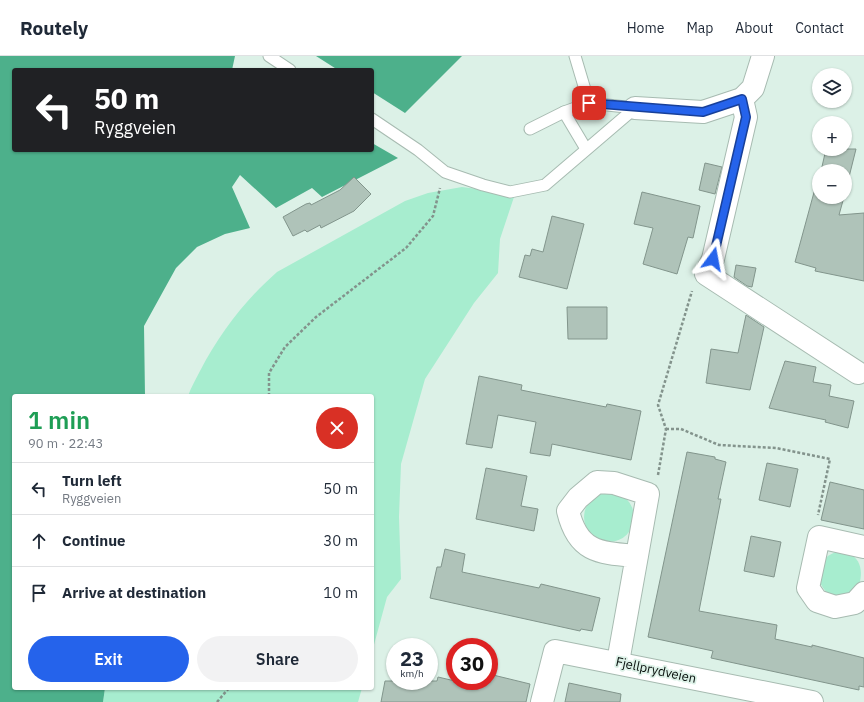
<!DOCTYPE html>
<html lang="en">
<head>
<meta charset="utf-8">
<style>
	:root { --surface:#fff; --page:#f2f2f3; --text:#1f2937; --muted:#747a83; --line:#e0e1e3; --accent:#2563eb }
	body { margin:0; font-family:"IBM Plex Sans",sans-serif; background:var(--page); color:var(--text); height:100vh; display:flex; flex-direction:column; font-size:15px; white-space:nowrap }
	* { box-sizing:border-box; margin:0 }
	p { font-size:13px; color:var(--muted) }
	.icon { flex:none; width:22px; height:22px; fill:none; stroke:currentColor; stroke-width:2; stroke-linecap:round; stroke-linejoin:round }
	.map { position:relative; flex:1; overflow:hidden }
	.sheet { position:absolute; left:12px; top:338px; width:362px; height:296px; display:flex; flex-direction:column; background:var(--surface); border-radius:4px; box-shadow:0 1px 3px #0004 }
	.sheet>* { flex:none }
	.top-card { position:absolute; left:12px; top:12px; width:362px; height:84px; border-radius:4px; box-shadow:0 1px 3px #0004; background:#202124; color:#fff; overflow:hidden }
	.buttons { position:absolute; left:812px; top:12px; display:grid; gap:8px }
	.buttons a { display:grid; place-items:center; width:40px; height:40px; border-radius:50%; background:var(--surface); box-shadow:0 1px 3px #0004; font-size:20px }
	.speed { position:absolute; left:386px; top:582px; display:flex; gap:8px; font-size:20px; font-weight:700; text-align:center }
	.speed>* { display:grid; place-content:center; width:52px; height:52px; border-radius:50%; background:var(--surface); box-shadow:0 1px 3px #0004; line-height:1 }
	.speed small { font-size:10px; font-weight:400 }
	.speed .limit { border:6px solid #d22; background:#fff; color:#111 }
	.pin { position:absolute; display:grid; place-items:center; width:34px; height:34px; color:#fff; margin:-17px; border-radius:8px; box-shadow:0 2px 6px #0006 }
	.me { position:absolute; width:44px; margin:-22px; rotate:13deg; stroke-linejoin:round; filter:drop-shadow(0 0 3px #0008) }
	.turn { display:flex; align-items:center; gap:14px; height:84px; padding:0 16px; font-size:18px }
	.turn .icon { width:52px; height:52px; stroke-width:2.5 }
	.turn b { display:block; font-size:28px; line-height:34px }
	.round { display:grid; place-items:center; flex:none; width:42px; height:42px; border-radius:21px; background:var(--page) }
	.head { display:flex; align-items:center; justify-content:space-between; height:68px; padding:0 16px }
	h1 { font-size:24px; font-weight:600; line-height:30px; color:#1e9e55 }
	.action { display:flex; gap:8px; margin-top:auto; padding:8px 16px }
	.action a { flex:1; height:46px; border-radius:24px; background:var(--accent); color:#fff; font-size:16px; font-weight:600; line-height:46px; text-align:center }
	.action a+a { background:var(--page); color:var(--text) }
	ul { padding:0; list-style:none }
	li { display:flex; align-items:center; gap:12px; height:52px; padding:0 16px; border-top:1px solid var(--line) }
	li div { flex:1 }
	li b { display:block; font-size:15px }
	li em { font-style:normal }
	header { display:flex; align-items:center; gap:24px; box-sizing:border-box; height:56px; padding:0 20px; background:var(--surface); border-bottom:1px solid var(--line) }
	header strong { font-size:19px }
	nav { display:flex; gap:22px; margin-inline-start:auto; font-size:14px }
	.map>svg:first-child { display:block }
	.green { fill:#a7edcf }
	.water { fill:#4db08b }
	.building { fill:#afc3b9; stroke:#82958c }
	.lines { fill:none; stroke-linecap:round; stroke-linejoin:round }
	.service-casing { stroke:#a7bbb1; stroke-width:13 }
	.minor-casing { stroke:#a7bbb1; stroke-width:24 }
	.path { stroke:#83938c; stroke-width:2.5; stroke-dasharray:3 2; stroke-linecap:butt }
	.service { stroke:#fff; stroke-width:11 }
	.minor { stroke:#fff; stroke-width:22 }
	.route-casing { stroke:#184099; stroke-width:10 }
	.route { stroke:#2563eb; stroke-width:7 }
	.labels { text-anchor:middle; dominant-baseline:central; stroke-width:3.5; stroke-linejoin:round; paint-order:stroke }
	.street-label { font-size:13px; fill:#09100d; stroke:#dcf1e7 }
</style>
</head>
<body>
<header>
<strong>Routely</strong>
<nav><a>Home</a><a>Map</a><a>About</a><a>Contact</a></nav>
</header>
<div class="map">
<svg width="864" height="646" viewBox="0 0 864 646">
	<rect width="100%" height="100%" fill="#dcf1e7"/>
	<g class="green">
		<path d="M 462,131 L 515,138 L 500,183 L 498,217 L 474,247 L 425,323 L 401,408 L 399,461 L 401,523 L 387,541 L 372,596 L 372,340 L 188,340 C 191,331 196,323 200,315 C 220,277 245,244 277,216 L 405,145 L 428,137 Z"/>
		<circle cx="609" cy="461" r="25"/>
		<path d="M 842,495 C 863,500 864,518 857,535 L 833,541 C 810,527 815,498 842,495 Z"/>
		<path d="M 105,632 L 362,632 L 358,646 L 103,646 Z"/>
	</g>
	<g class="water">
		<path d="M 0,0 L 235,0 L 232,14 L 14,14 L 14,94 L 372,94 L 372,87 L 398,102 L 322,141 L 312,132 L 276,152 L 240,119 L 232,131 L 250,172 L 225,178 L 197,191 L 176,212 L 144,270 L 145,340 L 14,340 L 14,632 L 105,632 L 103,646 L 0,646 Z"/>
		<path d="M 316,0 L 462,0 L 405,57 L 372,36 L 372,14 L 338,14 Z"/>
	</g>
	<g class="building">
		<path d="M 826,93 L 856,93 L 845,137 L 845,115 L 821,115 Z"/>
		<path d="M 705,107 L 722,111 L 715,138 L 699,134 Z"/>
		<path d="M 819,118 L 819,141 L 844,141 L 839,159 L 864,157 L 864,225 L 815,215 L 816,212 L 795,206 Z"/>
		<path d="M 354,121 L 371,138 L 354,155 L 321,172 L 320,169 L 307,176 L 305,174 L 293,180 L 283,161 L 306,148 L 310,147 L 311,149 L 340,134 Z"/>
		<path d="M 642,136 L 700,150 L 693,182 L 688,181 L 677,218 L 643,208 L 653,172 L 634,168 Z"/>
		<path d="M 552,160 L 584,168 L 567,233 L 519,221 L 525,199 L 530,200 L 532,193 L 543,196 Z"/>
		<path d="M 736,209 L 756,212 L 752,231 L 747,230 L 734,221 Z"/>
		<path d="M 567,251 L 607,251 L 607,283 L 568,283 Z"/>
		<path d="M 746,259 L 764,271 L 750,334 L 706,327 L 711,293 L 738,297 Z"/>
		<path d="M 785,305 L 816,311 L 813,326 L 831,329 L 829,340 L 854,345 L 848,372 L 825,366 L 826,364 L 769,352 Z"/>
		<path d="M 479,320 L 522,329 L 521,334 L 606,351 L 607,348 L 641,355 L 631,404 L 552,388 L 550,400 L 530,397 L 536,366 L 498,359 L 492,392 L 466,388 Z"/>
		<path d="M 687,396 L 715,401 L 715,403 L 726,406 L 718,443 L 721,443 L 699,555 L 777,569 L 775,583 L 812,591 L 812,589 L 864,602 L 864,631 L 859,630 L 859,634 L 711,602 L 713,595 L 648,581 Z"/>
		<path d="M 767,407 L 798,413 L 790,451 L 759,444 Z"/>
		<path d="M 486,412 L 527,420 L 521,450 L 538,453 L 534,475 L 476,463 Z"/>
		<path d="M 830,426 L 864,434 L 864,473 L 821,464 Z"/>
		<path d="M 751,480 L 781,486 L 774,521 L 744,515 Z"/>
		<path d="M 445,493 L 465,498 L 462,516 L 539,532 L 541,528 L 600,542 L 592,575 L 581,573 L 580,575 L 430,542 L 437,511 L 441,511 Z"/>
		<path d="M 489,618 L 530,628 L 526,646 L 381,646 L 385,625 L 437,625 L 438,621 L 455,625 L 489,625 Z"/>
		<path d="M 569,627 L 621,638 L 620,646 L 565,646 Z"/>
	</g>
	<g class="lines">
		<defs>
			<g id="service">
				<path d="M 269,0 L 290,14"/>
				<path d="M 575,0 L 589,47"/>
				<path d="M 564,56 L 586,93"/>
				<path d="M 372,63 L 418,94 L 445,116 L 483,129 L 510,136 L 545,129 L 635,52"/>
				<path d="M 530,73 L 564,56 L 589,47 L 635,52"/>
			</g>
			<g id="minor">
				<path d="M 742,43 L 746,61 L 713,203 L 706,218 L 858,317"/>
				<path d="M 635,52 L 703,56 L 742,43 L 753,32 L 763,0"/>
				<path d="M 864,491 L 819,481 L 808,532 L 817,545 L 835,551 L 855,547 L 864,537"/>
				<path d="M 618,606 L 648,438 L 614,427 L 597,426 L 578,442 L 568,455 C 578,497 600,497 637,500"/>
				<path d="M 542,646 L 555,595 L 812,646"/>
			</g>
		</defs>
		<use href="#service" class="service-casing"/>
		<use href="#minor" class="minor-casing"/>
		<g class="path">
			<path d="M 269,340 L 269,317 L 285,291 L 316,261 L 406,192 L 433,160 L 440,132"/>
			<path d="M 666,373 L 681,373 L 719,389 L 776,392 L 830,403 L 818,459"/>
			<path d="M 658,419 L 666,373 L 658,349 L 692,235"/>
			<path d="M 217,646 L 229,632"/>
		</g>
		<use href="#service" class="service"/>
		<use href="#minor" class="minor"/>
	</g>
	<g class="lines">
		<defs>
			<path id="route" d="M 589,47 L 703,56 L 742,43 L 746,61 L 713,203"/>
		</defs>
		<use href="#route" class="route-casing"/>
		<use href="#route" class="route"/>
	</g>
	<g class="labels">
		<g class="street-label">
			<text transform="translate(656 614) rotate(12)">Fjellprydveien</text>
		</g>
	</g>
</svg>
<div class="buttons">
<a><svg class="icon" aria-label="layers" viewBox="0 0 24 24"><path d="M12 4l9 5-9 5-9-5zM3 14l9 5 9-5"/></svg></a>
<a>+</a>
<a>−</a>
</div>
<div class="speed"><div>23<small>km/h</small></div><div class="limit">30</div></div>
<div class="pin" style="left:589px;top:47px;background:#d93025"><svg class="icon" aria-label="arrive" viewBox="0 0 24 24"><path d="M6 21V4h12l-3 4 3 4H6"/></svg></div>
<svg class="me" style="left:713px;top:203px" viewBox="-20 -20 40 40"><path d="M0-17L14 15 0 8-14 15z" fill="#2563eb" stroke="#fff" stroke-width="4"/></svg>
<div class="top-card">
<div class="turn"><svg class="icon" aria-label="left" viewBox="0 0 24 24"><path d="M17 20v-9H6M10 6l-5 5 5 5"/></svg><div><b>50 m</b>Ryggveien</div></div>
</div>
<section class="sheet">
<div class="head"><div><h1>1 min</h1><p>90 m · 22:43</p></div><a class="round" style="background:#d93025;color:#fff"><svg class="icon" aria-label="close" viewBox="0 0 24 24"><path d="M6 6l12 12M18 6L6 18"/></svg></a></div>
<ul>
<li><svg class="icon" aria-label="left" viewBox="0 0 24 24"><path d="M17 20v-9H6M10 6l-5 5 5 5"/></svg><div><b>Turn left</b><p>Ryggveien</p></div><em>50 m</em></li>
<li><svg class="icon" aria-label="ahead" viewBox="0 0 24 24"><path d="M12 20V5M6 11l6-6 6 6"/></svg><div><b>Continue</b></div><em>30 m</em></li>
<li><svg class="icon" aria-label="arrive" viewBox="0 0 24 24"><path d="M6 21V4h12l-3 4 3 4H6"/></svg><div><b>Arrive at destination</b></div><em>10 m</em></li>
</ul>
<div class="action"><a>Exit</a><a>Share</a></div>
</section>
</div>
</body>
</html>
